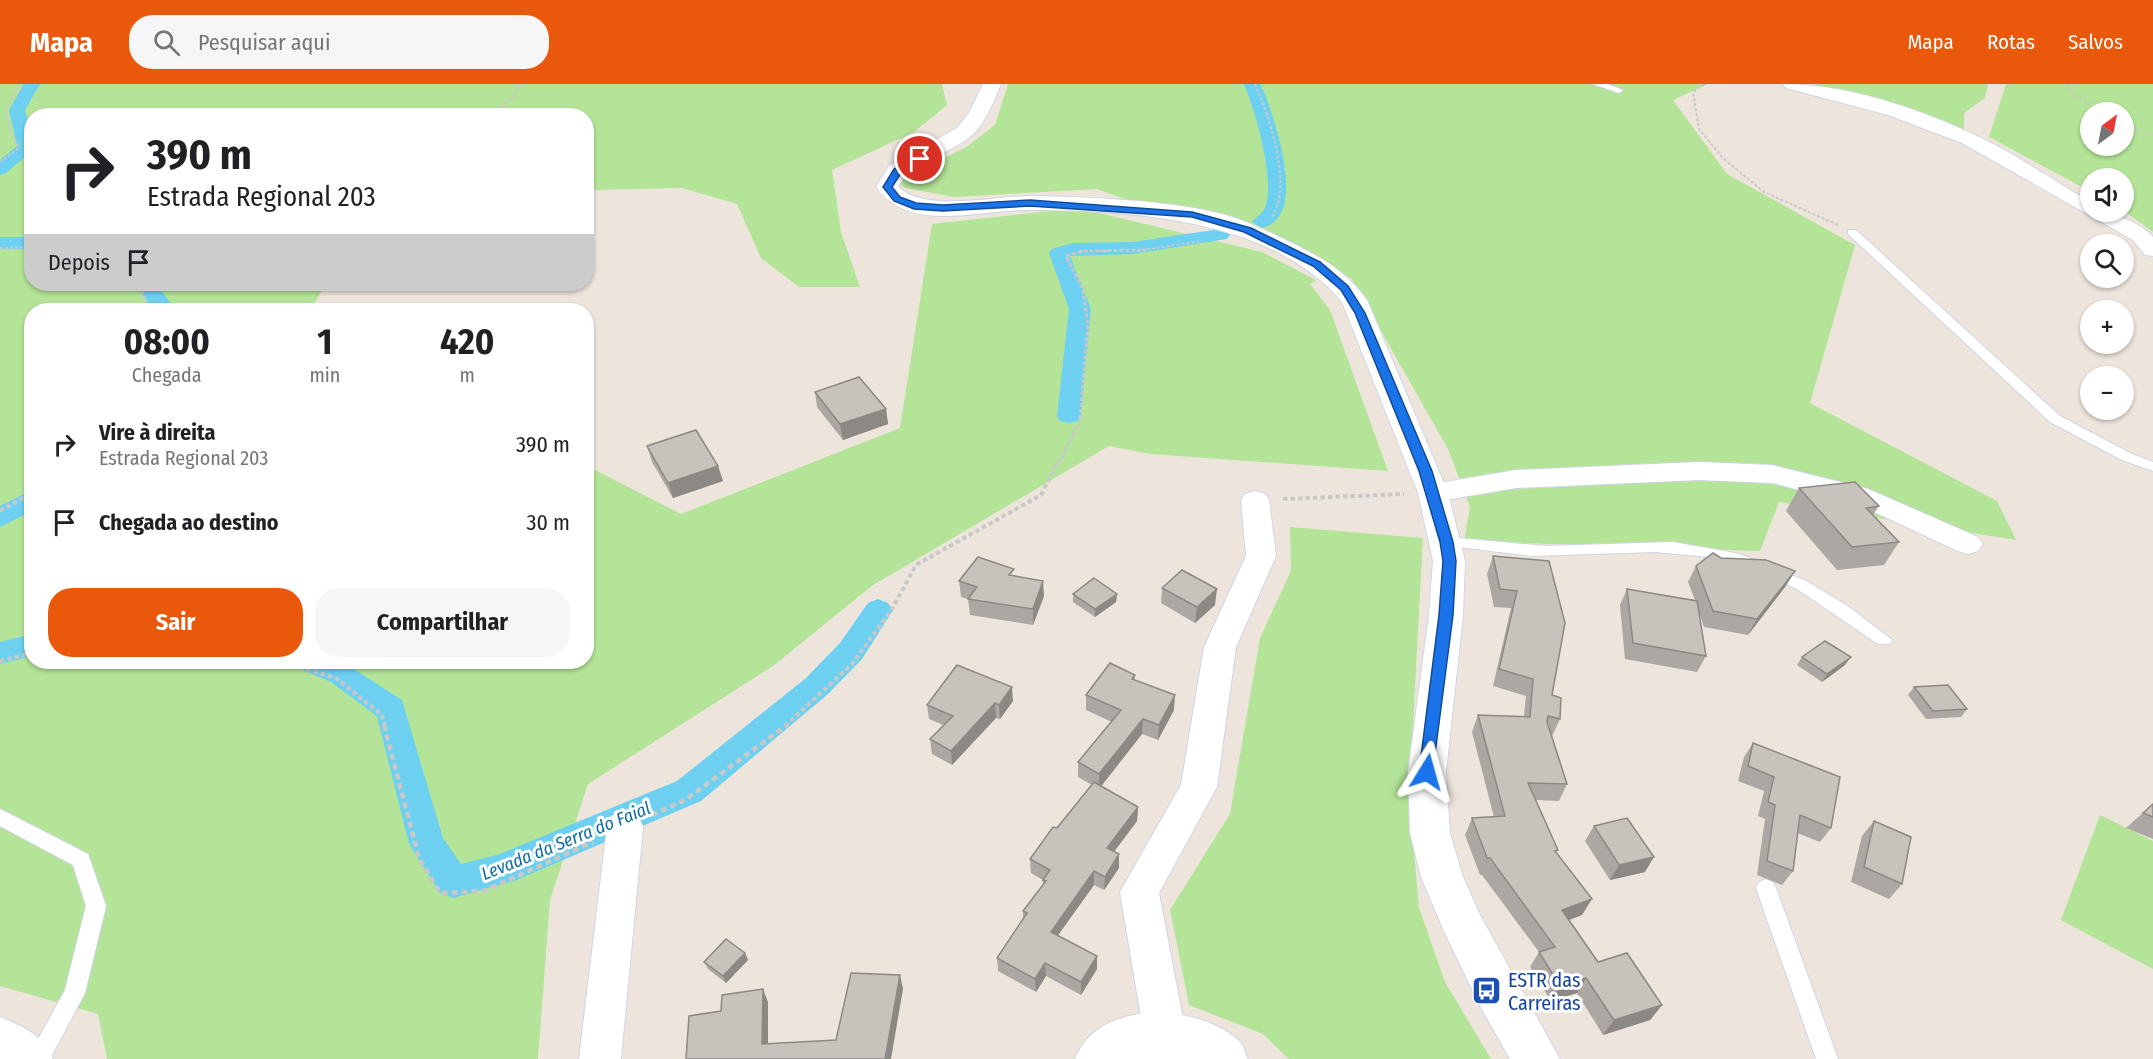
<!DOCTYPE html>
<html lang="pt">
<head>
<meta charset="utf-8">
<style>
	:root { --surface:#fff; --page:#f6f6f6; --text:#202124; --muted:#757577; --accent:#ea580c }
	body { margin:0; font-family:"Fira Sans Condensed",sans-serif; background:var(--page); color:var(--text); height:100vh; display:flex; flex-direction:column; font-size:22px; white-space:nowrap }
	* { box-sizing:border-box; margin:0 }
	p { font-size:20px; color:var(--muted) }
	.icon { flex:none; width:33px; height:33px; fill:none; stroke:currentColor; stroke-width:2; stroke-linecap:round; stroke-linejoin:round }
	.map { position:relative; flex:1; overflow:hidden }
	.details { position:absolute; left:24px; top:219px; width:570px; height:366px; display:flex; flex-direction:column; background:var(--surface); border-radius:24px; box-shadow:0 2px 4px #0004 }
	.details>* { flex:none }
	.guide { position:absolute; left:24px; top:24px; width:570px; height:183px; border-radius:24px; box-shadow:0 2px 4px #0004; background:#fff; color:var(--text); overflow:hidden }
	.needle { width:39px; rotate:32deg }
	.buttons { position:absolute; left:2080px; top:18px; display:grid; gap:12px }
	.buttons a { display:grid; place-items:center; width:54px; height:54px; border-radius:50%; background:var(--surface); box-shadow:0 2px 4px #0004; font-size:30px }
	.pin { position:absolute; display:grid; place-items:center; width:51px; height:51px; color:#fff; margin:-26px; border:3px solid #fff; border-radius:50%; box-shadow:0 2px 6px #0007 }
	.me { position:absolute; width:66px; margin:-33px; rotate:8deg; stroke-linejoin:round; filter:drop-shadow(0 0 4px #0008) }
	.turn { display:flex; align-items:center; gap:21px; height:126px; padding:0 24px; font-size:27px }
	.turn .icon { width:78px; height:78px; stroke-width:2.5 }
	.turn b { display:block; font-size:42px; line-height:51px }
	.then { display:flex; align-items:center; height:57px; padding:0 24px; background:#0003; gap:12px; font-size:22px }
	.eta { display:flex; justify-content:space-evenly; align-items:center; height:102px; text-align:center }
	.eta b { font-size:36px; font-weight:700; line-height:42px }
	.action { display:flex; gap:12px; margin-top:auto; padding:12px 24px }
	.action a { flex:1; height:69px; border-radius:24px; background:var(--accent); color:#fff; font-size:24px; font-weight:700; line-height:69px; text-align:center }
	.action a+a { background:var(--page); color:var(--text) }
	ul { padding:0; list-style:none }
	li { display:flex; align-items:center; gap:18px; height:78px; padding:0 24px }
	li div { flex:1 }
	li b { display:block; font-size:22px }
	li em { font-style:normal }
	header { display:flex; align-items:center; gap:36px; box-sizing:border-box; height:84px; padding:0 30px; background:var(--accent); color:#fff }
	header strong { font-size:28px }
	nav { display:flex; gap:33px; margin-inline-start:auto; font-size:21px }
	.search { width:420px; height:54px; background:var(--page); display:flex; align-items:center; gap:15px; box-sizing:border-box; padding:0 21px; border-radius:24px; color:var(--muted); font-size:22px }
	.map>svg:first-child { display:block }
	.green { fill:#b3e497; fill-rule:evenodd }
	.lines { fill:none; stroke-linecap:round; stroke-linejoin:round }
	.canal { fill:#6dd0f1; fill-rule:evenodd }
	.lane-casing { stroke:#d1d5e3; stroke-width:2 }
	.street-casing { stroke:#d1d5e3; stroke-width:2 }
	.secondary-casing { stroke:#d1d5e3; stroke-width:2 }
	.path-far3 { stroke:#c8c8c8; stroke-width:2; stroke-dasharray:3 2; stroke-linecap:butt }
	.path-far2 { stroke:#c8c8c8; stroke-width:3; stroke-dasharray:4 2; stroke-linecap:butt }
	.path-far1 { stroke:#c8c8c8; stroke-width:4; stroke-dasharray:4.5 3; stroke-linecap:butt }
	.path { stroke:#c8c8c8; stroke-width:4.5; stroke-dasharray:6 4; stroke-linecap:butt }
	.lane { fill:#fff; fill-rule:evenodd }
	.street { fill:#fff; fill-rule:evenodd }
	.secondary { fill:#fff; fill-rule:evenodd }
	.wall { fill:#aca7a2 }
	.shaded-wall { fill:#8c8884 }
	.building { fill:#c8c2bc; stroke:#8c8884; stroke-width:1.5 }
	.route { fill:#1a73e8; stroke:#114b97; stroke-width:1.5 }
	.labels { text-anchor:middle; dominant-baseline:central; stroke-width:6; stroke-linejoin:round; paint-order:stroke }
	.water-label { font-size:18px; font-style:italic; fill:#0b6e9e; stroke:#fff }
	.near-transit-label { font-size:20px; fill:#164399; stroke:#fff; text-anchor:start }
</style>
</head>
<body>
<header>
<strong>Mapa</strong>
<div class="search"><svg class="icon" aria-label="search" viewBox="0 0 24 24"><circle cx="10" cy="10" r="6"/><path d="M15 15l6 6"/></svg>Pesquisar aqui</div>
<nav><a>Mapa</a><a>Rotas</a><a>Salvos</a></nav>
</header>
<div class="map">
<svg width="2153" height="975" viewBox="0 0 2153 975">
	<rect width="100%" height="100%" fill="#ede5dc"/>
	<g class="green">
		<path d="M 0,0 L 942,0 L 947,21 L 914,48 L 832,86 L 841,148 L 860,203 L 799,203 L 761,174 L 737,120 L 682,104 L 587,106 L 586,32 L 32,32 L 32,200 L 326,200 L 310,226 L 32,226 L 32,578 L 586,578 L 587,382 L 681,430 L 900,344 L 932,140 L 1078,124 L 1262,168 L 1316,196 L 1310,200 L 1330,226 L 1388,387 L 1150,370 L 1109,362 L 873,501 L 773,582 L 588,700 L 550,816 L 538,975 L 107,975 L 98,930 L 0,902 Z"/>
		<path d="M 1008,0 L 1708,0 L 1673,16 L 1727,90 L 1855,161 L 1810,319 L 1997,417 L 2016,456 L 1779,418 L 1760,467 L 1464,457 L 1470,423 L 1448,365 L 1351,194 L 1246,144 L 1155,126 L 1097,105 L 955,113 L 905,104 L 899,99 L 908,91 L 965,64 L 995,41 Z"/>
		<path d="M 1816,0 L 1988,0 L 1985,14 L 1964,29 L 1964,54 L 1814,2 Z"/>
		<path d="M 2006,0 L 2153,0 L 2153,148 L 2124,127 L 2124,94 L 2091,94 L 2091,108 L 1989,53 ZM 2124,28 L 2124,62 L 2091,62 L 2091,28 Z"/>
		<path d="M 1290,443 L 1423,454 L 1409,713 L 1419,824 L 1445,898 L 1491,975 L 1289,975 L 1263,950 L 1189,921 L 1170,826 L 1230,730 L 1260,554 L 1291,487 Z"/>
		<path d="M 2100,731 L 2153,757 L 2153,885 L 2061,836 Z"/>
	</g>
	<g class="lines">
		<g class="canal">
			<path d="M 24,0 L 40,0 L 25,26 L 32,50 L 32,67 L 6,89 L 0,91 L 0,76 L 17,62 L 9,26 Z"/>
			<path d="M 1244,0 L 1260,0 L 1265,10 C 1276,41 1308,133 1262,144 L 1252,138 C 1256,133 1262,130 1265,124 C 1276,99 1255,25 1244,0 Z"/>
			<path d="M 1220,145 L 1227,147 L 1230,151 L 1227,155 L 1133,170 L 1070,172 L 1091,225 L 1081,332 L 1078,337 L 1069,339 L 1060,337 L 1057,332 L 1069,225 L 1049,169 L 1052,165 L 1073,159 L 1133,158 Z"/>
			<rect x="0" y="153" width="32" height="12"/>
			<path d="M 135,200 L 156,200 L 172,221 L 170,226 L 148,226 L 150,221 Z"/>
			<path d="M 32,406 L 32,427 L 0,443 L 0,422 Z"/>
			<path d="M 878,515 L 888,519 L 893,526 L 862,575 L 828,610 L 701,717 L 514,797 L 453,814 L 440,809 L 409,760 L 377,632 L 331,598 L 303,586 L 299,578 L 343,578 L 402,616 L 443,754 L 461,780 L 497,771 L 677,697 L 806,594 L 840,559 L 868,519 Z"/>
			<path d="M 32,550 L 32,572 L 0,580 L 0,558 Z"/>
		</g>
		<defs>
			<g id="lane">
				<path d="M 1593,0 L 1607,0 L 1623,6 L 1619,9 Z"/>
				<path d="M 1848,146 L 1856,146 L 2060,332 L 2132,370 L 2153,378 L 2153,387 L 2122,376 L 2050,338 L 1848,150 Z"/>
				<path d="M 1447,453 L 1546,462 L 1673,458 L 1735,469 L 1763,478 L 1808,498 L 1849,523 L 1892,556 L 1890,560 L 1878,560 L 1797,505 L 1753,485 L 1710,473 L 1654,468 L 1532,472 L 1442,461 L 1440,458 Z"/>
				<path d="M 0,725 L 88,770 L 106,822 L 85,909 L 50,975 L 27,975 L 65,906 L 86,822 L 73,781 L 0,742 Z"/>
				<path d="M 1766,795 L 1773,798 L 1776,804 L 1838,975 L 1816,975 L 1756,804 L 1759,798 Z"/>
			</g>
			<g id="street">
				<path d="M 1783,0 C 1854,0 1938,31 2001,64 C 2032,81 2060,101 2091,118 L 2091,128 C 2112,128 2138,137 2153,153 L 2153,172 L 2145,171 L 2133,156 L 1962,59 L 1888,31 L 1786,4 Z"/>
				<path d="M 1699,378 L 1772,381 L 1868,405 L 1978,453 L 1983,460 L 1978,467 L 1968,470 L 1958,467 L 1859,421 L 1772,399 L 1699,396 L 1516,404 L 1433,418 L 1423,415 L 1419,409 L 1423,403 L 1433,400 L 1516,386 Z"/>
				<path d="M 1255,407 L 1265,410 L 1269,416 L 1276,472 L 1236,563 L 1217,703 L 1159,809 L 1186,951 L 1180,966 L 1165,972 L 1150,966 L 1144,951 L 1120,808 L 1181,701 L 1204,563 L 1246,472 L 1241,416 L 1245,410 Z"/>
				<path d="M 625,727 L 638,732 L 643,743 L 621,975 L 579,975 L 607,743 L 612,732 Z"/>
			</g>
			<g id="secondary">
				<path d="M 983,0 L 1001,0 C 993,18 986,39 971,52 C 948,71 914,77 898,102 C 921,129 997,112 1030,112 C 1088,113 1174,116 1229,132 C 1251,139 1271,149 1292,159 C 1322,174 1347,188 1367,216 L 1448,409 L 1465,477 L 1463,531 L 1446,688 L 1450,749 L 1463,793 L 1480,831 L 1560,975 L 1510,975 L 1479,920 L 1443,845 L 1421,793 L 1410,749 L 1408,688 L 1429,531 L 1433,477 L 1418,409 L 1342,218 C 1273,135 1131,126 1030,126 C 996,126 959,135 925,131 C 905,128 888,120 876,103 L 889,82 L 957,44 L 969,29 Z"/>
				<path d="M 1155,928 C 1182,929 1219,937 1240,958 C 1244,962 1245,970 1248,975 L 1075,975 C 1089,941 1120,931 1155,928 Z"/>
				<path d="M 0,933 C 24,943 43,951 53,975 L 0,975 Z"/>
			</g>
		</defs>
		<use href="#lane" class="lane-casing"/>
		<use href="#street" class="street-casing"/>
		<use href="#secondary" class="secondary-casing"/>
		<g class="path-far3">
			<path d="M 1255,0 C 1269,31 1294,104 1271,134"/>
			<path d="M 1704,0 L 1693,8 L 1699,45 L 1723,74 L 1764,108 L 1838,141"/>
			<path d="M 2066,0 L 2075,12 L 2103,28"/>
			<path d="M 488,32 L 514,13 L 520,0"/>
			<path d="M 2124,40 L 2153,51"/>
			<path d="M 0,78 L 19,64 L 10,47 L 6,24 L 22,0"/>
			<path d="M 0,164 L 32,163"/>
			<path d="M 1080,167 L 1108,167"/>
			<path d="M 1137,167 L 1202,157"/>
		</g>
		<g class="path-far2">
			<path d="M 141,200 L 147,226"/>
			<path d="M 1059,378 L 1080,337 L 1088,241 L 1083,205 L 1066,172 L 1082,167 L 1146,166"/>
		</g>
		<g class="path-far1">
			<path d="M 1283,415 L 1404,410"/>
			<path d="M 0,427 L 32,409"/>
			<path d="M 0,577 L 32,569"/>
			<path d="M 285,578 L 336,594 L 382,631 L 385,642"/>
			<path d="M 785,642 L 852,580 L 892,525 L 916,481 L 1041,411 L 1059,376"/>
		</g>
		<g class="path">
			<path d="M 384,641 L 419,774 L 440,809 L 484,807 L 593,758"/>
			<path d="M 652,731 L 685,716 L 787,641"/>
		</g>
		<use href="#lane" class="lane"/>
		<use href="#street" class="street"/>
		<use href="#secondary" class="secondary"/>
	</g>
	<g class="wall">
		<path d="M 815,308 L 886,325 L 888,340 L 843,356 L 817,323 Z"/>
		<path d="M 647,362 L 718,382 L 723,397 L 673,414 L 652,378 Z"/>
		<path d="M 1799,404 L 1879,422 L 1873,431 L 1899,458 L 1884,481 L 1837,486 L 1786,427 Z"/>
		<path d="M 1493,472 L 1549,477 L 1552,611 L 1560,635 L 1552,652 L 1552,651 L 1567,700 L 1559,717 L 1536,716 L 1556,769 L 1582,831 L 1569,836 L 1598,878 L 1662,921 L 1650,936 L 1603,951 L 1577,909 L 1551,917 L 1530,883 L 1539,868 L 1482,791 L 1480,791 L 1465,751 L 1472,734 L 1494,733 L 1472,648 L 1478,631 L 1524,632 L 1526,612 L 1493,602 L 1511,524 L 1494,523 L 1487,490 Z"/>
		<path d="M 1721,474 L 1795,487 L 1785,503 L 1748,551 L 1704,543 L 1698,526 L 1706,572 L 1697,588 L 1625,575 L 1620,521 L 1627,505 L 1695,516 L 1688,498 L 1696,482 Z"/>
		<path d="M 1014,492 L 1044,512 L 1033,541 L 970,531 L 968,515 L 961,513 L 959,497 Z"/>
		<path d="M 1162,504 L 1215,521 L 1195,539 L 1161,519 Z"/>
		<path d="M 1073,510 L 1117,510 L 1116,518 L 1095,533 L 1073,518 Z"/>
		<path d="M 1802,573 L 1845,581 L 1822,598 L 1797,581 Z"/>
		<path d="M 1135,591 L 1135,596 L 1174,626 L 1158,656 L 1142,650 L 1101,702 L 1138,723 L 1137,737 L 1114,768 L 1119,784 L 1104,806 L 1094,801 L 1058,851 L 1097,885 L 1081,911 L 1046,892 L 1036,908 L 998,887 L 997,874 L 1023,835 L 1023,827 L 1043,800 L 1043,796 L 1031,789 L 1030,775 L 1092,701 L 1078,693 L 1078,678 L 1112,638 L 1086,626 L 1086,611 Z"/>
		<path d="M 1914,603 L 1967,625 L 1961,633 L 1926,635 L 1908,611 Z"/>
		<path d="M 1013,617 L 1000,635 L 996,634 L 952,681 L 932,670 L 930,655 L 943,641 L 929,635 L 927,621 Z"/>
		<path d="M 1753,659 L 1831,744 L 1820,758 L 1797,749 L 1793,787 L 1782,801 L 1757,791 L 1765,735 L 1758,732 L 1764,707 L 1738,697 L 1744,673 Z"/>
		<path d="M 2153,720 L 2153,755 L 2126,744 Z"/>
		<path d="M 1874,737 L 1902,800 L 1889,815 L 1851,798 L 1862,752 Z"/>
		<path d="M 1594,742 L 1645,788 L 1610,796 L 1585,757 Z"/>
		<path d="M 745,869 L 748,876 L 726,899 L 708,885 L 704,878 Z"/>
	</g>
	<g class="shaded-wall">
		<path d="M 886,325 L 888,340 L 843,356 L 840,340 Z"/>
		<path d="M 718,382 L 723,397 L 673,414 L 668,399 Z"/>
		<path d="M 1795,487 L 1785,503 L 1748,551 L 1757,535 Z"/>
		<path d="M 1043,497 L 1044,512 L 1033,541 L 1033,525 Z"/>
		<path d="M 1217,505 L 1215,521 L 1195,539 L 1197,523 Z"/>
		<path d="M 1117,510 L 1116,518 L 1095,533 L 1095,525 Z"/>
		<path d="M 1851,573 L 1845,581 L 1822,598 L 1827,590 Z"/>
		<path d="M 1012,603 L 1013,617 L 1000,635 L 999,621 Z"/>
		<path d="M 1175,611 L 1174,626 L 1158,656 L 1159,641 Z"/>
		<path d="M 995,619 L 996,634 L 952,681 L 951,667 Z"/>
		<path d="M 1143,635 L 1142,650 L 1099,705 L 1099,690 Z"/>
		<path d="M 1138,723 L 1137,737 L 1106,778 L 1107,764 Z"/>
		<path d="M 1119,770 L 1119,784 L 1104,806 L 1105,793 Z"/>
		<path d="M 1654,773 L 1645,788 L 1610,796 L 1619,781 Z"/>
		<path d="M 1094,787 L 1094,801 L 1051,861 L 1051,848 Z"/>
		<path d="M 1592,815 L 1582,831 L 1553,842 L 1562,826 Z"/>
		<path d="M 745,869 L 748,876 L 726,899 L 723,892 Z"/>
		<path d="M 1097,872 L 1097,885 L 1081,911 L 1081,898 Z"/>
		<path d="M 1045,879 L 1046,892 L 1036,908 L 1035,895 Z"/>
		<path d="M 900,891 L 903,905 L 891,975 L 885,975 Z"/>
		<path d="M 1586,894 L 1577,909 L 1551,917 L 1560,902 Z"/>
		<path d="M 763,905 L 768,918 L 768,974 L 762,960 Z"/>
		<path d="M 1662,921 L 1650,936 L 1603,951 L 1614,936 Z"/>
	</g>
	<g class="building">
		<path d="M 859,293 L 886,325 L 840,340 L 815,308 Z"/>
		<path d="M 696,346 L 718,382 L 668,399 L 647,362 Z"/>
		<path d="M 1855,398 L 1879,422 L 1866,424 L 1899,458 L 1852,463 L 1799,404 Z"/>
		<path d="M 1713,469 L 1721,474 L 1766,476 L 1795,487 L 1757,535 L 1713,527 L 1696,482 Z"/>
		<path d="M 1493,472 L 1549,477 L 1565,539 L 1552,611 L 1561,614 L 1560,635 L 1548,632 L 1547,638 L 1567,700 L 1528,699 L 1558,766 L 1555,767 L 1592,815 L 1562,826 L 1598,878 L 1627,869 L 1662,921 L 1614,936 L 1586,894 L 1560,902 L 1539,868 L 1555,863 L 1490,774 L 1487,774 L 1472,734 L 1505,732 L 1478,631 L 1530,633 L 1533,595 L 1499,585 L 1517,507 L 1500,505 Z"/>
		<path d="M 978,473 L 1014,485 L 1009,491 L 1043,497 L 1033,525 L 968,515 L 977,503 L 959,497 Z"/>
		<path d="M 1182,486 L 1217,505 L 1197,523 L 1162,504 Z"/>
		<path d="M 1094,494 L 1117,510 L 1095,525 L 1073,510 Z"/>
		<path d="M 1627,505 L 1697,517 L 1706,572 L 1633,559 Z"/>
		<path d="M 1825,557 L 1851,573 L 1827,590 L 1802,573 Z"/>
		<path d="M 1110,579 L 1135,591 L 1132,595 L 1175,611 L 1159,641 L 1143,635 L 1099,690 L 1078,678 L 1121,626 L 1086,611 Z"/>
		<path d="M 957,581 L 1012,603 L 999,621 L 995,619 L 951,667 L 930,655 L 953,632 L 927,621 Z"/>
		<path d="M 1948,601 L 1967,625 L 1933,627 L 1914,603 Z"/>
		<path d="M 1753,659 L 1840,693 L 1831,744 L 1800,731 L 1793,787 L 1767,777 L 1775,721 L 1768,718 L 1774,693 L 1748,682 Z"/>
		<path d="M 1094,698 L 1138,723 L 1107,764 L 1119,770 L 1105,793 L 1094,787 L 1051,848 L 1097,872 L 1081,898 L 1045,879 L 1035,895 L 997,874 L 1027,829 L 1023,827 L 1046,797 L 1043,796 L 1050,786 L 1030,775 L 1053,743 L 1057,744 Z"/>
		<path d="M 2153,720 L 2153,733 L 2143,729 Z"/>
		<path d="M 1627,734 L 1654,773 L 1619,781 L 1594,742 Z"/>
		<path d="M 1874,737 L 1911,753 L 1902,800 L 1864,783 Z"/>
		<path d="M 726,855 L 745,869 L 723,892 L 704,878 Z"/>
		<path d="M 851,889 L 900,891 L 885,975 L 686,975 L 689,932 L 721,927 L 722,911 L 763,905 L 762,960 L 836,956 Z"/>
	</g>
	<path class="route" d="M 920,72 L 923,76 L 901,89 L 892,103 L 900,113 L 916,119 L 943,121 L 1030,116 L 1192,128 L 1251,144 L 1320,178 L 1348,202 L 1365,229 L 1432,387 L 1453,458 L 1456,477 L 1453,531 L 1432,693 L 1421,693 L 1419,688 L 1439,531 L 1443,477 L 1440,458 L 1419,387 L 1355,229 L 1341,206 L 1313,182 L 1244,148 L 1192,133 L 1030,122 L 943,127 L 914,125 L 894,117 L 883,103 L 894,85 Z"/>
	<defs>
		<symbol id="bus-square" viewBox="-11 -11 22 22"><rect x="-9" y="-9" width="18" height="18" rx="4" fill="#1a4fb4" stroke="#fff"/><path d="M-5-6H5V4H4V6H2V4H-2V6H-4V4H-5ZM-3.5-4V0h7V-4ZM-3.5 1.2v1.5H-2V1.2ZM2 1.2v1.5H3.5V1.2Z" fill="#fff"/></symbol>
	</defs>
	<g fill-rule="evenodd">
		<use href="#bus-square" x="1470" y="890" width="33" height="33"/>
	</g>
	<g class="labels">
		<g class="water-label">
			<text transform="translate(566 757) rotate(-22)">Levada da Serra do Faial</text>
		</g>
		<g class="near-transit-label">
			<text x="1508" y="896">ESTR das<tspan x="1508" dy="23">Carreiras</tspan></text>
		</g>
	</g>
</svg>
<div class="buttons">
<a><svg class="needle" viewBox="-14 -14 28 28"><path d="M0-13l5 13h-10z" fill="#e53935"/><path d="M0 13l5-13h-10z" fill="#757577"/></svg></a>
<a><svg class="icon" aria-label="sound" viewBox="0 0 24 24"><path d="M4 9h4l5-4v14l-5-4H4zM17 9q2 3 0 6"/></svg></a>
<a><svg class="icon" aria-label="search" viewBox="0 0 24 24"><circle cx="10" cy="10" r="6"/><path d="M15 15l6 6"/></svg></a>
<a>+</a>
<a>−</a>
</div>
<div class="pin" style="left:920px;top:75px;background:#d93025"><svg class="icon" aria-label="arrive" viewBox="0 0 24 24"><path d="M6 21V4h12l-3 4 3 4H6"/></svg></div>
<svg class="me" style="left:1427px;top:688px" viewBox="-20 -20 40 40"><path d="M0-17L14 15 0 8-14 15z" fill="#1a73e8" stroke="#fff" stroke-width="4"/></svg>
<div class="guide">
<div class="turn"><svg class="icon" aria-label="right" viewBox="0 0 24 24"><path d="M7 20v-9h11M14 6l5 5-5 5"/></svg><div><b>390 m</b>Estrada Regional 203</div></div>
<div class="then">Depois<svg class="icon" aria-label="arrive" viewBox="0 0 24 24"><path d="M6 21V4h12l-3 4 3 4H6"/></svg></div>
</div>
<section class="details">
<div class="eta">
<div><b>08:00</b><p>Chegada</p></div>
<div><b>1</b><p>min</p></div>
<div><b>420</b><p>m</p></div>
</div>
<ul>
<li><svg class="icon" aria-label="right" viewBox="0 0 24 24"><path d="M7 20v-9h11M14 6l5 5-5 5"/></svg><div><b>Vire à direita</b><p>Estrada Regional 203</p></div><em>390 m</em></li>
<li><svg class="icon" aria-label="arrive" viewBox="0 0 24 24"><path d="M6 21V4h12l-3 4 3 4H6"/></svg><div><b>Chegada ao destino</b></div><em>30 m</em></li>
</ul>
<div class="action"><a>Sair</a><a>Compartilhar</a></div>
</section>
</div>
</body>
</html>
